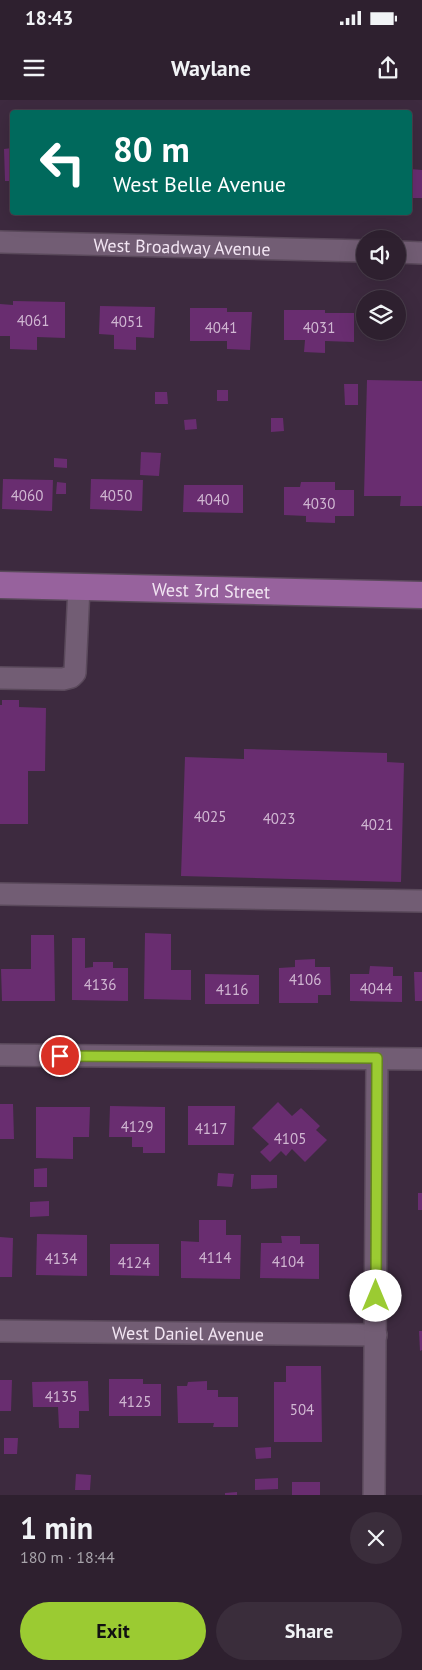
<!DOCTYPE html>
<html lang="en">
<head>
<meta charset="utf-8">
<style>
	:root { --surface:#2e202f; --page:#3a2d3b; --text:#f1f3f6; --muted:#a7a3aa; --line:#493e4b; --accent:#9bcb32 }
	body { margin:0; font-family:"PT Sans",sans-serif; background:var(--page); color:var(--text); height:100vh; display:flex; flex-direction:column; font-size:19px; white-space:nowrap }
	* { box-sizing:border-box; margin:0 }
	p { font-size:16px; color:var(--muted) }
	.icon { flex:none; width:28px; height:28px; fill:none; stroke:currentColor; stroke-width:2; stroke-linecap:round; stroke-linejoin:round }
	.map { position:relative; height:1395px; overflow:hidden }
	.panel { display:flex; flex-direction:column; background:var(--surface); flex:1 }
	.panel>* { flex:none }
	.top-card { position:absolute; left:10px; top:10px; width:402px; height:105px; border-radius:5px; box-shadow:0 5px 20px #0002,0 0 0 1px var(--line); background:#00695c; color:#fff; overflow:hidden }
	.controls { position:absolute; left:356px; top:130px; display:grid; gap:10px }
	.controls a { display:grid; place-items:center; width:50px; height:50px; border-radius:50%; background:var(--surface); box-shadow:0 5px 20px #0002,0 0 0 1px var(--line); font-size:25px }
	.pin { position:absolute; display:grid; place-items:center; width:42px; height:42px; color:#fff; margin:-21px; border:2px solid #fff; border-radius:50%; box-shadow:0 1px 5px #0007 }
	.me { position:absolute; width:55px; margin:-28px; rotate:0deg; stroke-linejoin:round; filter:drop-shadow(0 0 4px #0008) }
	.turn { display:flex; align-items:center; gap:18px; height:105px; padding:0 20px; font-size:22px }
	.turn .icon { width:65px; height:65px; stroke-width:2.5 }
	.turn b { display:block; font-size:35px; line-height:42px }
	.round { display:grid; place-items:center; flex:none; width:52px; height:52px; border-radius:26px; background:var(--page) }
	.headline { display:flex; align-items:center; justify-content:space-between; height:85px; padding:0 20px }
	h1 { font-size:30px; font-weight:700; line-height:38px }
	.action { display:flex; gap:10px; margin-top:auto; padding:10px 20px }
	.action a { flex:1; height:58px; border-radius:30px; background:var(--accent); color:#111; font-size:20px; font-weight:700; line-height:58px; text-align:center }
	.action a+a { background:var(--page); color:var(--text) }
	.status { display:flex; justify-content:space-between; align-items:center; height:35px; padding:0 25px; background:var(--surface); direction:ltr }
	.status svg { height:14px; fill:currentColor }
	header { display:flex; justify-content:space-between; align-items:center; height:65px; padding:0 20px; background:var(--surface); font-size:22px; font-weight:700 }
	.map>svg:first-child { display:block }
	.building { fill:#692d70 }
	.lines { fill:none; stroke-linecap:round; stroke-linejoin:round }
	.minor-casing { stroke:#5a495b; stroke-width:24 }
	.major-casing { stroke:#5a495b; stroke-width:29 }
	.minor { stroke:#725d74; stroke-width:21 }
	.major { stroke:#97629d; stroke-width:26 }
	.route-casing { stroke:#658420; stroke-width:12 }
	.route { stroke:#9bcb32; stroke-width:9 }
	.labels { text-anchor:middle; dominant-baseline:central; stroke-width:4; stroke-linejoin:round; paint-order:stroke }
	.number-label { font-size:15px; fill:#d0b7d2 }
	.street-label { font-size:18px; fill:#f2e5f3; stroke:#332135 }
</style>
</head>
<body>
<div class="status"><b>18:43</b><svg viewBox="0 0 49 12"><path d="M0 12V9h3v3zM5 12V6h3v6zM10 12V3h3v9zM15 12V0h3v12zM26 1h20v11H26zM47 4h2v5h-2z"/></svg></div>
<header><svg class="icon" aria-label="menu" viewBox="0 0 24 24"><path d="M4 6h16M4 12h16M4 18h16"/></svg>Waylane<svg class="icon" aria-label="share" viewBox="0 0 24 24"><path d="M12 15V3M7 8l5-5 5 5M5 13v7h14v-7"/></svg></header>
<div class="map">
<svg width="422" height="1395" viewBox="0 0 422 1395">
	<rect width="100%" height="100%" fill="#3d2a3f"/>
	<g class="building">
		<path d="M 12,48 L 12,81 L 5,81 L 4,49 Z"/>
		<path d="M 410,69 L 422,70 L 422,98 L 410,98 Z"/>
		<path d="M 13,201 L 65,202 L 65,238 L 37,237 L 37,250 L 10,249 L 10,236 L 0,236 L 0,204 L 13,205 Z"/>
		<path d="M 100,206 L 155,207 L 154,238 L 136,237 L 136,250 L 114,249 L 114,235 L 99,234 Z"/>
		<path d="M 190,208 L 227,208 L 227,212 L 252,212 L 250,250 L 227,249 L 227,241 L 190,241 Z"/>
		<path d="M 284,210 L 325,210 L 325,213 L 354,213 L 354,242 L 325,241 L 325,253 L 304,252 L 305,240 L 284,240 Z"/>
		<path d="M 367,280 L 422,281 L 422,406 L 400,406 L 401,396 L 364,396 Z"/>
		<path d="M 344,284 L 358,284 L 358,305 L 345,305 Z"/>
		<rect x="217" y="290" width="11" height="11"/>
		<path d="M 155,292 L 167,292 L 168,304 L 155,304 Z"/>
		<path d="M 271,318 L 283,318 L 284,331 L 271,332 Z"/>
		<path d="M 196,319 L 197,329 L 185,330 L 184,320 Z"/>
		<path d="M 141,352 L 161,353 L 159,376 L 140,375 Z"/>
		<path d="M 54,358 L 67,359 L 67,368 L 54,367 Z"/>
		<path d="M 3,379 L 53,380 L 52,411 L 2,409 Z"/>
		<path d="M 91,379 L 143,380 L 142,411 L 90,409 Z"/>
		<path d="M 57,382 L 66,383 L 66,394 L 56,394 Z"/>
		<path d="M 301,382 L 335,382 L 335,390 L 354,390 L 354,416 L 335,416 L 335,423 L 306,422 L 306,416 L 284,415 L 284,387 L 300,387 Z"/>
		<path d="M 184,385 L 243,385 L 243,413 L 183,412 Z"/>
		<path d="M 2,600 L 19,600 L 19,607 L 46,608 L 45,671 L 28,671 L 28,724 L 0,724 L 0,605 L 2,605 Z"/>
		<path d="M 244,649 L 387,653 L 387,662 L 404,663 L 401,782 L 181,776 L 185,657 L 244,659 Z"/>
		<path d="M 145,833 L 171,834 L 171,870 L 191,870 L 191,900 L 144,899 Z"/>
		<path d="M 31,835 L 54,835 L 55,901 L 2,901 L 1,869 L 31,869 Z"/>
		<path d="M 72,838 L 85,838 L 85,868 L 93,867 L 93,862 L 113,862 L 113,868 L 128,868 L 128,901 L 72,900 Z"/>
		<path d="M 315,859 L 315,867 L 330,867 L 331,895 L 318,895 L 318,903 L 279,903 L 279,868 L 295,867 L 295,860 Z"/>
		<path d="M 370,866 L 393,867 L 393,876 L 402,876 L 402,902 L 350,901 L 350,874 L 369,874 Z"/>
		<path d="M 414,872 L 422,872 L 422,901 L 415,901 Z"/>
		<path d="M 205,874 L 259,875 L 259,904 L 205,904 Z"/>
		<path d="M 278,1002 L 292,1016 L 301,1008 L 320,1026 L 316,1030 L 327,1040 L 305,1062 L 292,1049 L 286,1056 L 281,1051 L 270,1062 L 260,1052 L 269,1044 L 252,1028 Z"/>
		<path d="M 0,1004 L 13,1004 L 14,1039 L 0,1039 Z"/>
		<path d="M 110,1006 L 165,1007 L 165,1053 L 143,1053 L 143,1047 L 132,1047 L 132,1037 L 109,1037 Z"/>
		<path d="M 188,1006 L 235,1006 L 234,1045 L 188,1045 Z"/>
		<path d="M 36,1007 L 90,1007 L 89,1037 L 73,1037 L 73,1059 L 36,1058 Z"/>
		<path d="M 47,1068 L 47,1087 L 34,1087 L 34,1069 Z"/>
		<path d="M 218,1073 L 234,1074 L 232,1087 L 217,1086 Z"/>
		<path d="M 251,1075 L 277,1075 L 277,1088 L 251,1089 Z"/>
		<rect x="418" y="1093" width="4" height="17"/>
		<path d="M 49,1101 L 49,1116 L 30,1117 L 30,1102 Z"/>
		<path d="M 199,1120 L 226,1120 L 226,1135 L 241,1135 L 240,1179 L 181,1178 L 181,1141 L 199,1142 Z"/>
		<path d="M 37,1134 L 87,1135 L 87,1176 L 36,1175 Z"/>
		<path d="M 281,1136 L 300,1136 L 300,1144 L 319,1144 L 319,1179 L 260,1178 L 261,1143 L 282,1143 Z"/>
		<path d="M 0,1137 L 13,1138 L 12,1177 L 0,1177 Z"/>
		<path d="M 110,1144 L 159,1144 L 159,1176 L 110,1175 Z"/>
		<path d="M 419,1231 L 422,1231 L 422,1250 L 420,1251 Z"/>
		<path d="M 286,1266 L 321,1266 L 322,1342 L 274,1342 L 274,1282 L 286,1282 Z"/>
		<path d="M 109,1279 L 143,1279 L 143,1284 L 161,1284 L 161,1316 L 109,1316 Z"/>
		<path d="M 0,1280 L 12,1280 L 11,1311 L 0,1311 Z"/>
		<path d="M 88,1281 L 89,1311 L 79,1311 L 79,1328 L 59,1328 L 58,1307 L 33,1307 L 32,1282 Z"/>
		<path d="M 207,1281 L 207,1290 L 218,1290 L 218,1297 L 238,1297 L 238,1327 L 213,1327 L 214,1323 L 178,1323 L 177,1286 L 187,1286 L 188,1282 Z"/>
		<path d="M 4,1338 L 18,1338 L 17,1354 L 4,1354 Z"/>
		<path d="M 271,1347 L 271,1358 L 256,1359 L 255,1348 Z"/>
		<path d="M 76,1374 L 91,1375 L 90,1390 L 75,1390 Z"/>
		<path d="M 278,1378 L 278,1389 L 255,1390 L 255,1379 Z"/>
		<rect x="292" y="1382" width="28" height="13"/>
		<path d="M 237,1392 L 237,1395 L 225,1395 L 225,1393 Z"/>
	</g>
	<g class="lines">
		<defs>
			<g id="minor">
				<path id="s1" d="M 0,142 L 365,151"/>
				<path d="M 398,152 L 422,153"/>
				<path d="M 0,578 L 63,579 L 71,577 L 75,573 L 79,487"/>
				<path d="M 0,794 L 422,801"/>
				<path d="M 0,955 L 422,959"/>
				<path id="s2" d="M 0,1231 L 376,1235"/>
				<path d="M 374,1395 L 377,959"/>
			</g>
			<g id="major">
				<path id="s3" d="M 0,485 L 422,495"/>
			</g>
		</defs>
		<use href="#minor" class="minor-casing"/>
		<use href="#major" class="major-casing"/>
		<use href="#minor" class="minor"/>
		<use href="#major" class="major"/>
	</g>
	<g class="lines">
		<defs>
			<path id="route" d="M 60,956 L 377,958 L 376,1196"/>
		</defs>
		<use href="#route" class="route-casing"/>
		<use href="#route" class="route"/>
	</g>
	<g class="labels">
		<g class="number-label">
			<text x="33" y="220">4061</text>
			<text x="127" y="221">4051</text>
			<text x="221" y="227">4041</text>
			<text x="319" y="227">4031</text>
			<text x="27" y="395">4060</text>
			<text x="116" y="395">4050</text>
			<text x="213" y="399">4040</text>
			<text x="319" y="403">4030</text>
			<text x="210" y="716">4025</text>
			<text x="279" y="718">4023</text>
			<text x="377" y="724">4021</text>
			<text x="305" y="879">4106</text>
			<text x="100" y="884">4136</text>
			<text x="376" y="888">4044</text>
			<text x="232" y="889">4116</text>
			<text x="137" y="1026">4129</text>
			<text x="211" y="1028">4117</text>
			<text x="290" y="1038">4105</text>
			<text x="215" y="1157">4114</text>
			<text x="61" y="1158">4134</text>
			<text x="288" y="1161">4104</text>
			<text x="134" y="1162">4124</text>
			<text x="61" y="1296">4135</text>
			<text x="135" y="1301">4125</text>
			<text x="302" y="1309">504</text>
		</g>
		<g class="street-label">
			<text stroke="none"><textPath href="#s1" startOffset="182">West Broadway Avenue</textPath></text>
			<text stroke="none"><textPath href="#s3" startOffset="211">West 3rd Street</textPath></text>
			<text stroke="none"><textPath href="#s2" startOffset="188">West Daniel Avenue</textPath></text>
		</g>
	</g>
</svg>
<div class="controls">
<a><svg class="icon" aria-label="sound" viewBox="0 0 24 24"><path d="M4 9h4l5-4v14l-5-4H4zM17 9q2 3 0 6"/></svg></a>
<a><svg class="icon" aria-label="layers" viewBox="0 0 24 24"><path d="M12 4l9 5-9 5-9-5zM3 14l9 5 9-5"/></svg></a>
</div>
<div class="pin" style="left:60px;top:956px;background:#d93025"><svg class="icon" aria-label="arrive" viewBox="0 0 24 24"><path d="M6 21V4h12l-3 4 3 4H6"/></svg></div>
<svg class="me" style="left:376px;top:1196px" viewBox="-20 -20 40 40"><circle r="19" fill="#fff"/><path d="M0-13L10 11 0 6-10 11z" fill="#9bcb32"/></svg>
<div class="top-card">
<div class="turn"><svg class="icon" aria-label="left" viewBox="0 0 24 24"><path d="M17 20v-9H6M10 6l-5 5 5 5"/></svg><div><b>80 m</b>West Belle Avenue</div></div>
</div>
</div>
<section class="panel">
<div class="headline"><div><h1>1 min</h1><p>180 m · 18:44</p></div><a class="round"><svg class="icon" aria-label="close" viewBox="0 0 24 24"><path d="M6 6l12 12M18 6L6 18"/></svg></a></div>
<div class="action"><a>Exit</a><a>Share</a></div>
</section>
</body>
</html>
